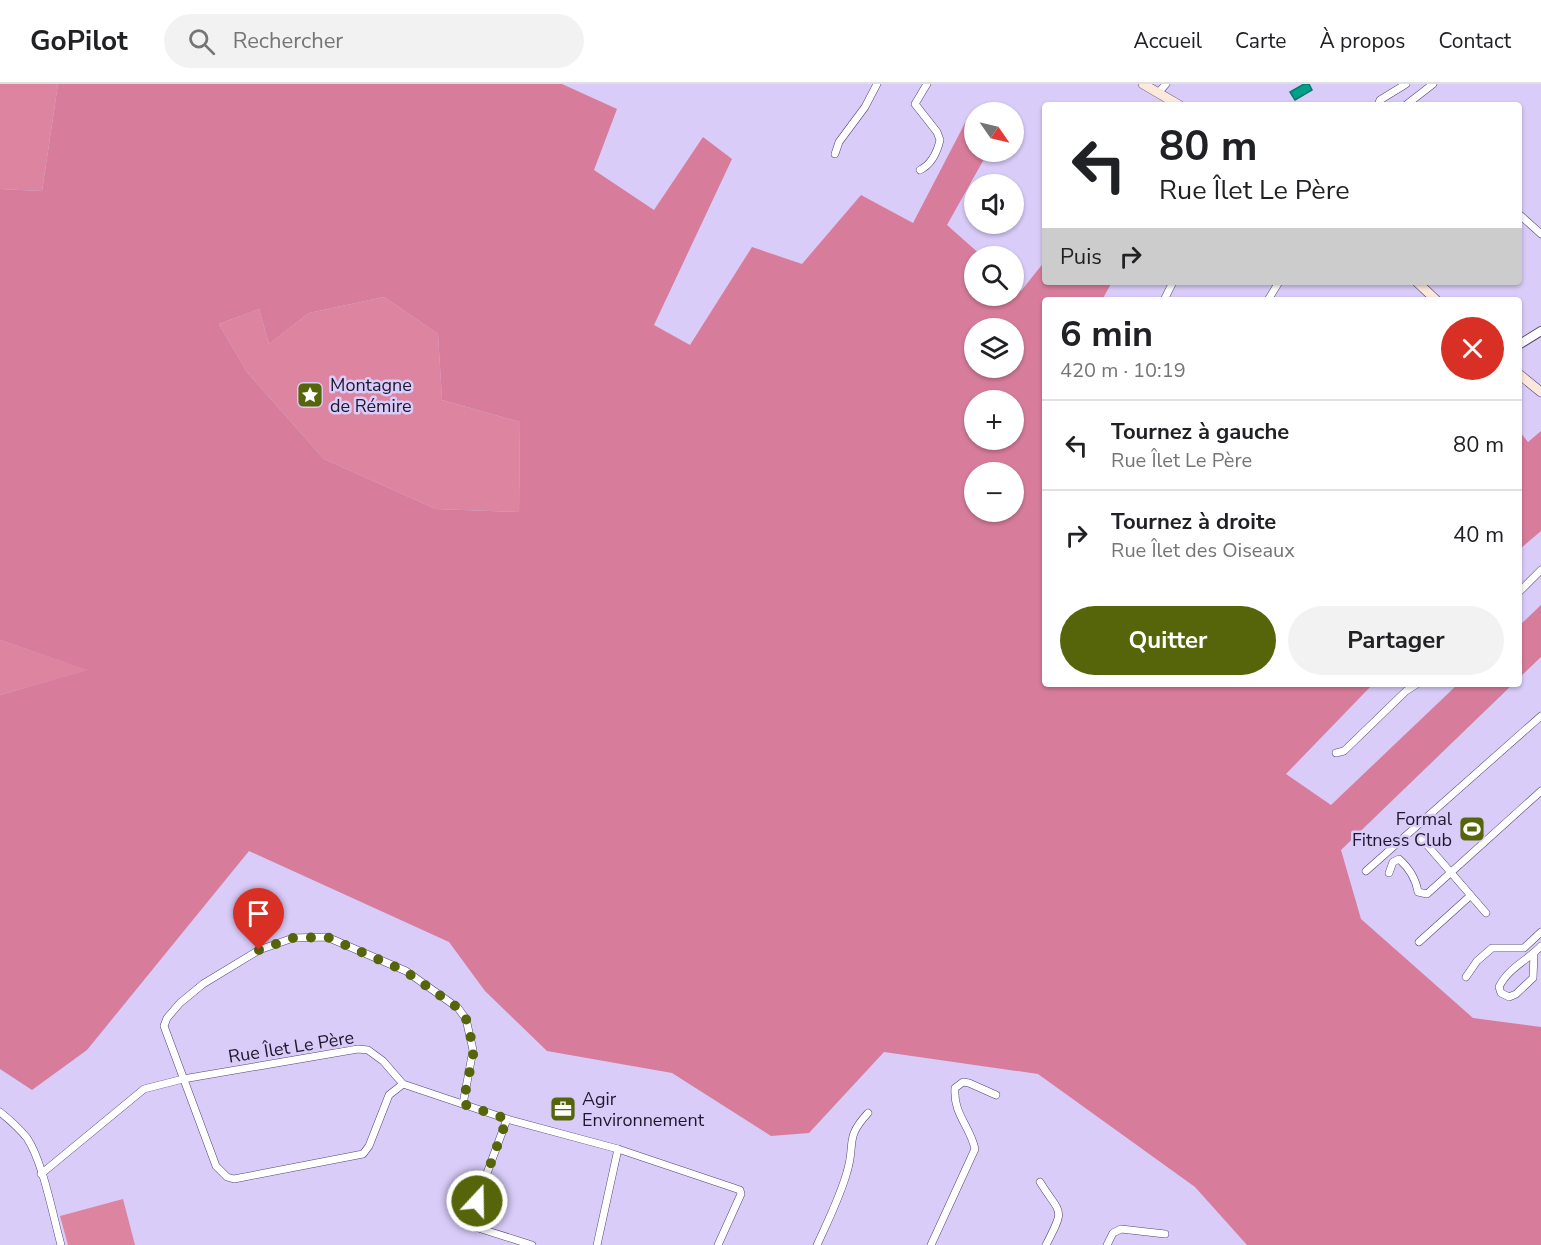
<!DOCTYPE html>
<html lang="fr">
<head>
<meta charset="utf-8">
<style>
	:root { --surface:#fff; --page:#f2f2f2; --text:#202124; --muted:#757577; --line:#e0e0e0; --accent:#57650a }
	body { margin:0; font-family:"Nunito Sans",sans-serif; background:var(--page); color:var(--text); height:100vh; display:flex; flex-direction:column; font-size:22px; white-space:nowrap }
	* { box-sizing:border-box; margin:0 }
	p { font-size:20px; color:var(--muted) }
	.icon { flex:none; width:33px; height:33px; fill:none; stroke:currentColor; stroke-width:2; stroke-linecap:round; stroke-linejoin:round }
	.map { position:relative; flex:1; overflow:hidden }
	.sheet { position:absolute; left:1042px; top:213px; width:480px; height:390px; display:flex; flex-direction:column; background:var(--surface); border-radius:6px; box-shadow:0 2px 4px #0004 }
	.sheet>* { flex:none }
	.banner { position:absolute; left:1042px; top:18px; width:480px; height:183px; border-radius:6px; box-shadow:0 2px 4px #0004; background:#fff; color:var(--text); overflow:hidden }
	.needle { width:39px; rotate:124deg }
	.controls { position:absolute; left:964px; top:18px; display:grid; gap:12px }
	.controls a { display:grid; place-items:center; width:60px; height:60px; border-radius:50%; background:var(--surface); box-shadow:0 2px 4px #0004; font-size:30px }
	.pin { position:absolute; display:grid; place-items:center; width:51px; height:51px; color:#fff; margin:-62px -26px; border-radius:50% 50% 50% 0; rotate:-45deg; box-shadow:0 0 6px #0007 }
	.pin .icon { rotate:45deg }
	.me { position:absolute; width:66px; margin:-33px; rotate:21deg; stroke-linejoin:round; filter:drop-shadow(0 0 4px #0008) }
	.turn { display:flex; align-items:center; gap:21px; height:126px; padding:0 18px; font-size:27px }
	.turn .icon { width:78px; height:78px; stroke-width:2.5 }
	.turn b { display:block; font-size:42px; line-height:51px }
	.then { display:flex; align-items:center; height:57px; padding:0 18px; background:#0003; gap:12px; font-size:22px }
	.round { display:grid; place-items:center; flex:none; width:63px; height:63px; border-radius:32px; background:var(--page) }
	.overview { display:flex; align-items:center; justify-content:space-between; height:102px; padding:0 18px }
	h1 { font-size:36px; font-weight:700; line-height:45px }
	.button { display:flex; gap:12px; margin-top:auto; padding:12px 18px }
	.button a { flex:1; height:69px; border-radius:36px; background:var(--accent); color:#fff; font-size:24px; font-weight:700; line-height:69px; text-align:center }
	.button a+a { background:var(--page); color:var(--text) }
	ul { padding:0; list-style:none }
	li { display:flex; align-items:center; gap:18px; height:90px; padding:0 18px; border-top:2px solid var(--line) }
	li div { flex:1 }
	li b { display:block; font-size:22px }
	li em { font-style:normal }
	header { display:flex; align-items:center; gap:36px; box-sizing:border-box; height:84px; padding:0 30px; background:var(--surface); border-bottom:2px solid var(--line) }
	header strong { font-size:28px }
	nav { display:flex; gap:33px; margin-inline-start:auto; font-size:21px }
	.search { width:420px; height:54px; background:var(--page); display:flex; align-items:center; gap:15px; box-sizing:border-box; padding:0 21px; border-radius:33px; color:var(--muted); font-size:22px }
	.map>svg:first-child { display:block }
	.green { fill:#dd84a1 }
	.forest { fill:#d77d9b; fill-rule:evenodd }
	.water { fill:#00a08b; stroke:#09776e; stroke-width:1.5 }
	.lines { fill:none; stroke-linecap:round; stroke-linejoin:round }
	.minor-casing { stroke:#544373; stroke-width:8 }
	.tertiary-casing { stroke:#544373; stroke-width:10 }
	.secondary-casing { stroke:#544373; stroke-width:10 }
	.minor { stroke:#fff; stroke-width:7 }
	.tertiary { stroke:#fff; stroke-width:8 }
	.secondary { stroke:#fce9db; stroke-width:9 }
	.route { stroke:#57650a; stroke-width:10; stroke-dasharray:0 18 }
	.labels { text-anchor:middle; dominant-baseline:central; stroke-width:5; stroke-linejoin:round; paint-order:stroke }
	.poi-label { font-size:18px; fill:#1f182c; stroke:#d9ccf9; text-anchor:start }
	.street-label { font-size:18px; fill:#1f182c; stroke:#d9ccf9 }
</style>
</head>
<body>
<header>
<strong>GoPilot</strong>
<div class="search"><svg class="icon" aria-label="search" viewBox="0 0 24 24"><circle cx="10" cy="10" r="6"/><path d="M15 15l6 6"/></svg>Rechercher</div>
<nav><a>Accueil</a><a>Carte</a><a>À propos</a><a>Contact</a></nav>
</header>
<div class="map">
<svg width="1541" height="1161" viewBox="0 0 1541 1161">
	<rect width="100%" height="100%" fill="#d9ccf9"/>
	<g class="green">
		<path d="M 0,0 L 58,0 L 42,107 L 0,105 Z"/>
		<path d="M 384,213 L 438,250 L 442,316 L 520,338 L 519,428 L 436,425 L 324,375 L 247,288 L 219,240 L 259,225 L 269,260 L 309,229 Z"/>
		<path d="M 0,556 L 88,586 L 0,611 Z"/>
		<path d="M 123,1115 L 135,1161 L 68,1161 L 60,1132 Z"/>
	</g>
	<g class="forest">
		<path d="M 58,0 L 562,0 L 617,25 L 594,86 L 654,126 L 703,53 L 732,75 L 654,241 L 690,261 L 752,163 L 802,180 L 861,111 L 913,139 L 965,39 L 975,47 L 975,68 L 988,68 L 947,141 L 982,172 L 975,172 L 975,212 L 1014,212 L 1014,201 L 1021,207 L 1045,177 L 1046,198 L 1112,198 L 1102,216 L 1046,216 L 1046,600 L 1373,600 L 1286,690 L 1331,721 L 1458,600 L 1513,600 L 1341,766 L 1361,835 L 1473,934 L 1541,943 L 1541,1161 L 1247,1161 L 1195,1103 L 1038,990 L 884,968 L 809,1049 L 771,1052 L 672,989 L 547,967 L 485,907 L 449,858 L 249,767 L 87,966 L 32,1006 L 0,985 L 0,611 L 87,586 L 0,556 L 0,105 L 42,107 ZM 384,213 L 438,250 L 442,316 L 520,338 L 519,428 L 436,425 L 324,375 L 247,288 L 219,240 L 259,225 L 269,260 L 309,229 ZM 975,244 L 1014,244 L 1014,284 L 975,284 ZM 975,316 L 1014,316 L 1014,356 L 975,356 ZM 975,388 L 1014,388 L 1014,428 L 975,428 Z"/>
		<path d="M 1541,347 L 1541,447 L 1520,465 L 1520,348 L 1528,358 Z"/>
		<path d="M 1541,521 L 1541,573 L 1520,593 L 1520,541 Z"/>
	</g>
	<path class="water" d="M 1304,0 L 1309,0 L 1312,6 L 1295,16 L 1290,8 Z"/>
	<g class="lines">
		<defs>
			<g id="minor">
				<path d="M 1158,9 L 1166,0"/>
				<path d="M 1378,21 L 1380,16 L 1406,0"/>
				<path d="M 1406,21 L 1433,0"/>
				<path d="M 835,70 L 839,58 L 865,23 L 877,0"/>
				<path d="M 920,86 C 932,80 937,69 940,56 L 937,48 L 915,20 L 927,0"/>
				<path d="M 1520,131 L 1541,150"/>
				<path d="M 1164,216 L 1173,198"/>
				<path d="M 1268,216 L 1279,198"/>
				<path d="M 1520,507 L 1541,486"/>
				<path d="M 1336,669 L 1344,667 L 1406,607 L 1417,600"/>
				<path d="M 1421,754 L 1486,829"/>
				<path d="M 1366,787 L 1541,632"/>
				<path d="M 1389,789 L 1393,778 L 1399,775 C 1409,784 1416,795 1418,808 L 1427,810 L 1541,707"/>
				<path d="M 1419,858 L 1470,812"/>
				<path d="M 1534,870 L 1533,894 L 1516,910 L 1509,913 L 1501,909 L 1499,903 C 1508,884 1528,876 1541,862"/>
				<path d="M 1466,893 L 1477,877 L 1492,864 L 1524,864 L 1541,848"/>
				<path d="M 403,1000 L 389,1011 L 369,1062 L 363,1070 L 234,1095 L 227,1093 L 216,1082 L 164,942 L 167,934 L 180,919 L 203,900 L 259,866 L 293,854 L 327,853 L 406,887 L 458,924 L 466,935 L 473,966 L 463,1020"/>
				<path d="M 0,1028 C 10,1036 19,1044 27,1054 C 43,1078 53,1132 61,1161"/>
				<path d="M 507,1035 L 469,1138 L 475,1143 L 532,1161"/>
				<path d="M 41,1090 L 144,1005 L 183,995 L 358,965 L 368,966 L 383,977 L 403,1000 L 507,1035 L 618,1065 L 740,1106 L 741,1110 L 718,1161"/>
				<path d="M 1040,1098 C 1061,1132 1066,1122 1046,1161"/>
				<path d="M 597,1161 L 618,1065"/>
				<path d="M 817,1161 C 828,1137 840,1113 847,1088 C 856,1059 844,1055 868,1029"/>
				<path d="M 931,1161 L 975,1065 C 970,1042 953,1030 955,1004 L 963,998 L 969,999 L 996,1011"/>
				<path d="M 1107,1161 L 1113,1149 L 1121,1145 L 1165,1150"/>
			</g>
			<path id="tertiary" d="M 1520,260 L 1541,247"/>
			<g id="secondary">
				<path d="M 1143,0 L 1179,21"/>
				<path d="M 1417,198 L 1436,216"/>
				<path d="M 1520,291 L 1541,308"/>
			</g>
		</defs>
		<use href="#minor" class="minor-casing"/>
		<use href="#tertiary" class="tertiary-casing"/>
		<use href="#secondary" class="secondary-casing"/>
		<use href="#minor" class="minor"/>
		<use href="#tertiary" class="tertiary"/>
		<use href="#secondary" class="secondary"/>
	</g>
	<g class="lines">
		<path class="route" d="M 259,866 L 293,854 L 327,853 L 405,887 L 458,924 L 466,935 L 474,966 L 463,1020 L 507,1035 L 477,1117"/>
	</g>
	<defs>
		<symbol id="sight-square" viewBox="-11 -11 22 22"><rect x="-9" y="-9" width="18" height="18" rx="4" fill="#57650a" stroke="#d9ccf9"/><path d="M0-6L1.8-2.2L6-1.7L2.9 1.2L3.7 5.4L0 3.3L-3.7 5.4L-2.9 1.2L-6-1.7L-1.8-2.2Z" fill="#fff"/></symbol>
		<symbol id="stadium-square" viewBox="-11 -11 22 22"><rect x="-9" y="-9" width="18" height="18" rx="4" fill="#57650a" stroke="#d9ccf9"/><path d="M0-5a6.5 5 0 1 0 0 10a6.5 5 0 1 0 0-10ZM-3.5-1.8h7v3.6h-7Z" fill="#fff"/></symbol>
		<symbol id="office-square" viewBox="-11 -11 22 22"><rect x="-9" y="-9" width="18" height="18" rx="4" fill="#57650a" stroke="#d9ccf9"/><path d="M-6-3h4V-5.5h4V-3h4V5H-6ZM-1-4.5V-3h2v-1.5ZM-6 0V1H6V0Z" fill="#fff"/></symbol>
	</defs>
	<g fill-rule="evenodd">
		<use href="#sight-square" x="295" y="296" width="30" height="30"/>
		<use href="#stadium-square" x="1457" y="730" width="30" height="30"/>
		<use href="#office-square" x="548" y="1010" width="30" height="30"/>
	</g>
	<g class="labels">
		<g class="poi-label">
			<text x="330" y="301">Montagne<tspan x="330" dy="21">de Rémire</tspan></text>
			<text x="1452" y="735" text-anchor="end">Formal<tspan x="1452" dy="21">Fitness Club</tspan></text>
			<text x="582" y="1015">Agir<tspan x="582" dy="21">Environnement</tspan></text>
		</g>
		<g class="street-label">
			<text transform="translate(291 963) rotate(-9)">Rue Îlet Le Père</text>
		</g>
	</g>
</svg>
<div class="controls">
<a><svg class="needle" viewBox="-14 -14 28 28"><path d="M0-13l5 13h-10z" fill="#e53935"/><path d="M0 13l5-13h-10z" fill="#757577"/></svg></a>
<a><svg class="icon" aria-label="sound" viewBox="0 0 24 24"><path d="M4 9h4l5-4v14l-5-4H4zM17 9q2 3 0 6"/></svg></a>
<a><svg class="icon" aria-label="search" viewBox="0 0 24 24"><circle cx="10" cy="10" r="6"/><path d="M15 15l6 6"/></svg></a>
<a><svg class="icon" aria-label="layers" viewBox="0 0 24 24"><path d="M12 4l9 5-9 5-9-5zM3 14l9 5 9-5"/></svg></a>
<a>+</a>
<a>−</a>
</div>
<div class="pin" style="left:259px;top:866px;background:#d93025"><svg class="icon" aria-label="arrive" viewBox="0 0 24 24"><path d="M6 21V4h12l-3 4 3 4H6"/></svg></div>
<svg class="me" style="left:477px;top:1117px" viewBox="-20 -20 40 40"><circle r="17" fill="#57650a" stroke="#fff" stroke-width="3"/><path d="M0-11L8 9 0 5-8 9z" fill="#fff"/></svg>
<div class="banner">
<div class="turn"><svg class="icon" aria-label="left" viewBox="0 0 24 24"><path d="M17 20v-9H6M10 6l-5 5 5 5"/></svg><div><b>80 m</b>Rue Îlet Le Père</div></div>
<div class="then">Puis<svg class="icon" aria-label="right" viewBox="0 0 24 24"><path d="M7 20v-9h11M14 6l5 5-5 5"/></svg></div>
</div>
<section class="sheet">
<div class="overview"><div><h1>6 min</h1><p>420 m · 10:19</p></div><a class="round" style="background:#d93025;color:#fff"><svg class="icon" aria-label="close" viewBox="0 0 24 24"><path d="M6 6l12 12M18 6L6 18"/></svg></a></div>
<ul>
<li><svg class="icon" aria-label="left" viewBox="0 0 24 24"><path d="M17 20v-9H6M10 6l-5 5 5 5"/></svg><div><b>Tournez à gauche</b><p>Rue Îlet Le Père</p></div><em>80 m</em></li>
<li><svg class="icon" aria-label="right" viewBox="0 0 24 24"><path d="M7 20v-9h11M14 6l5 5-5 5"/></svg><div><b>Tournez à droite</b><p>Rue Îlet des Oiseaux</p></div><em>40 m</em></li>
</ul>
<div class="button"><a>Quitter</a><a>Partager</a></div>
</section>
</div>
</body>
</html>
